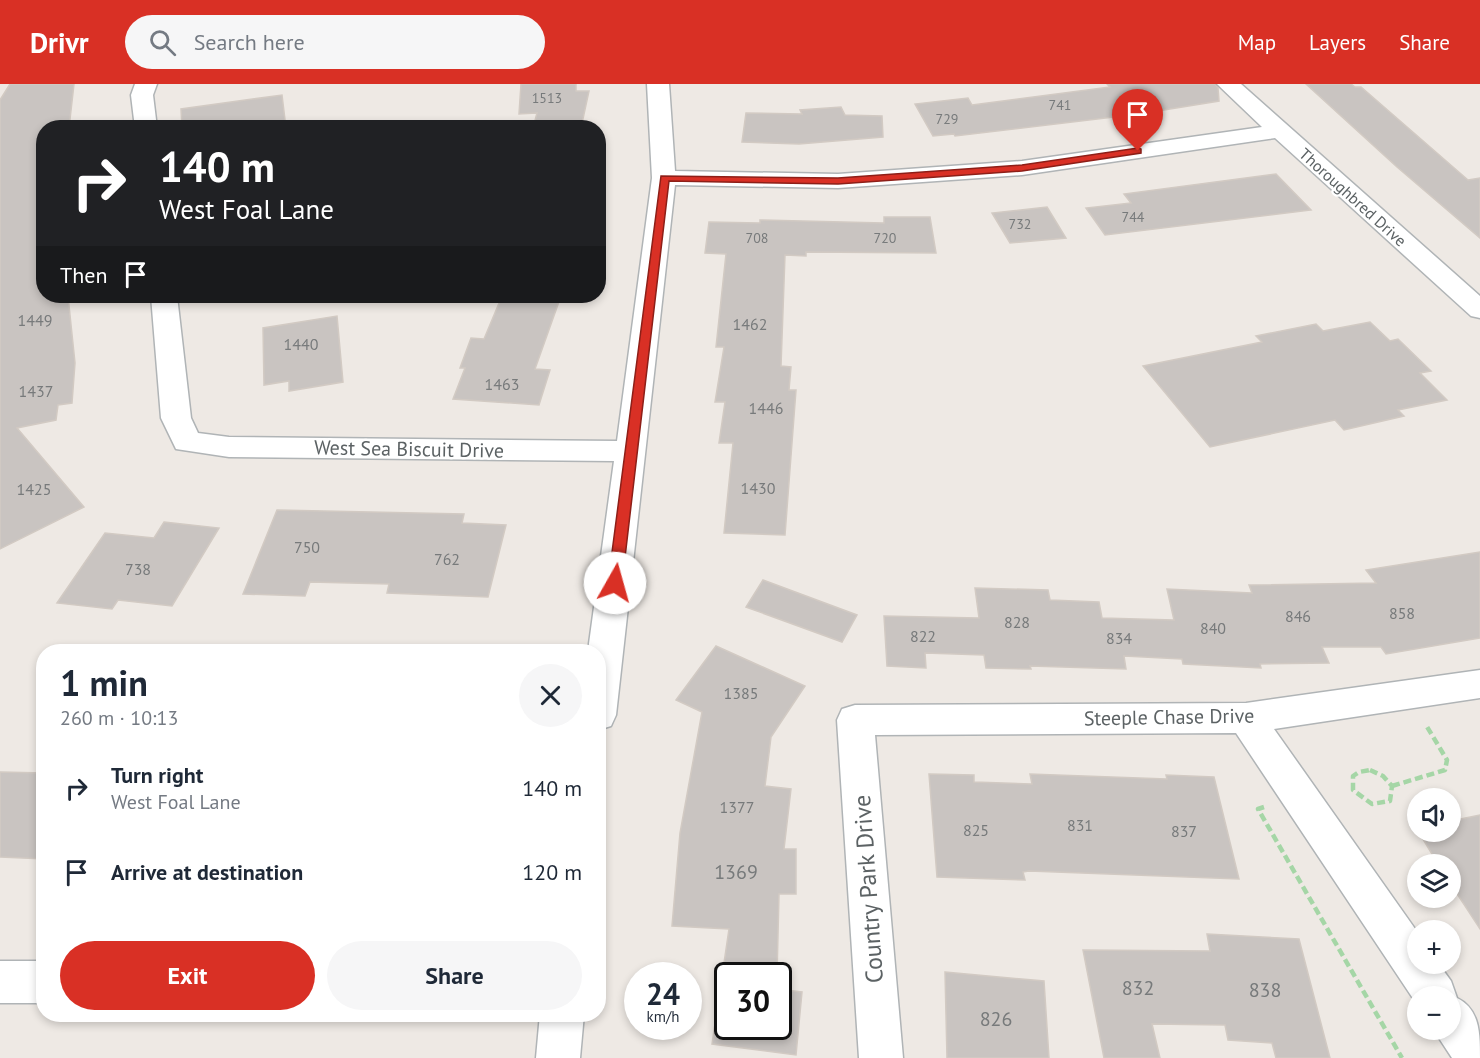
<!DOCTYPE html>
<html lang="en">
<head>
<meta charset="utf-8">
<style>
	:root { --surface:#fff; --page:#f6f6f7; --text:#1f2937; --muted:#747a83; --accent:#d93025 }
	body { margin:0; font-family:"PT Sans",sans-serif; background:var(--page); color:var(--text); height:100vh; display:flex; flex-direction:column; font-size:22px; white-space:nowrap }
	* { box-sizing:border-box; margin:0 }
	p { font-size:20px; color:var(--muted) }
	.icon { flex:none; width:33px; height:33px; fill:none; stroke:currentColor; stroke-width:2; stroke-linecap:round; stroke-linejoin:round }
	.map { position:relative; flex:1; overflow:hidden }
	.drawer { position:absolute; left:36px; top:560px; width:570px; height:378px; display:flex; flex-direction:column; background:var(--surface); border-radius:24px; box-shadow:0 3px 9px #0003 }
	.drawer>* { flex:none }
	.top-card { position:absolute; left:36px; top:36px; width:570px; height:183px; border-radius:24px; box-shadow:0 3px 9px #0003; background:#202124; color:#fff; overflow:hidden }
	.fabs { position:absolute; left:1407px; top:704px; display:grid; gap:12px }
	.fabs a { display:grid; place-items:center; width:54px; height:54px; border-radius:50%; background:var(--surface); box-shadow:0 3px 9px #0003; font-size:30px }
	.speed { position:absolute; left:624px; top:878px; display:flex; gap:12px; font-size:30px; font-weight:700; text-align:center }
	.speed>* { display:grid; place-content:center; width:78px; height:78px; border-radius:50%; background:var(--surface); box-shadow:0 3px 9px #0003; line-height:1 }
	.speed small { font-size:15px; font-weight:400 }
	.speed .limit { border:3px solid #111; border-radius:9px; background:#fff; color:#111 }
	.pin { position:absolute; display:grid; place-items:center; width:51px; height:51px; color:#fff; margin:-62px -26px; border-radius:50% 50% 50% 0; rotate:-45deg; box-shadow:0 0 6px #0007 }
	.pin .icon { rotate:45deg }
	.me { position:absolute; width:66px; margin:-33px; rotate:7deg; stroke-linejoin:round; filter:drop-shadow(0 0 4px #0008) }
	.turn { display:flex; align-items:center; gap:21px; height:126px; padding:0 24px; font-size:27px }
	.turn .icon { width:78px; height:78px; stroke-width:2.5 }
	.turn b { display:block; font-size:42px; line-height:51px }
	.then { display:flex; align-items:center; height:57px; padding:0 24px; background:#0003; gap:12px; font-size:22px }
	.round { display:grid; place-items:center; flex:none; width:63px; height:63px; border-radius:32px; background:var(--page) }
	.summary { display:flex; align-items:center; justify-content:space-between; height:102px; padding:0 24px }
	h1 { font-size:36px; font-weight:700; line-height:45px }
	.primary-button { display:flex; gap:12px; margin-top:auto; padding:12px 24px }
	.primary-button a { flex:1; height:69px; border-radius:36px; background:var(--accent); color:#fff; font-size:24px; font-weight:700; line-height:69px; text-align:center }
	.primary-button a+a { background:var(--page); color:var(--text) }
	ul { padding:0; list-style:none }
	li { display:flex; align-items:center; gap:18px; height:84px; padding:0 24px }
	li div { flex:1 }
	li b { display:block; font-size:22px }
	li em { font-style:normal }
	header { display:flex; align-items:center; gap:36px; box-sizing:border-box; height:84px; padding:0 30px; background:var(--accent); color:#fff }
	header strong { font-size:28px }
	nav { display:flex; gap:33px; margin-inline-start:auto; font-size:21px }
	.search { width:420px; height:54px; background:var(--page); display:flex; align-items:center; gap:15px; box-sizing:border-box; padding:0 21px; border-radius:33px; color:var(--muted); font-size:22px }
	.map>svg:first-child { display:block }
	.building { fill:#c9c4c1; stroke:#d2cac3; stroke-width:1.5 }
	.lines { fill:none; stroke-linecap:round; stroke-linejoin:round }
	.street-casing { stroke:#b0b4b6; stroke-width:3 }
	.path { stroke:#a5d6a6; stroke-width:4.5; stroke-dasharray:8 4; stroke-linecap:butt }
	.street { fill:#fff; fill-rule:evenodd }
	.route { fill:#d93025; stroke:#8d1f18; stroke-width:1.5 }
	.labels { text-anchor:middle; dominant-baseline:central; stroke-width:4.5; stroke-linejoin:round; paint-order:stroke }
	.far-number-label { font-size:14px; fill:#777a7b }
	.far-street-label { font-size:16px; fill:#5c6264; stroke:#fff }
	.number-label { font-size:16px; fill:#777a7b }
	.street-label { font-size:20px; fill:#5c6264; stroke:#fff }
	.near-number-label { font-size:20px; fill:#777a7b }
	.near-street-label { font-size:24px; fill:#5c6264; stroke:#fff }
</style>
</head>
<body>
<header>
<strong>Drivr</strong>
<div class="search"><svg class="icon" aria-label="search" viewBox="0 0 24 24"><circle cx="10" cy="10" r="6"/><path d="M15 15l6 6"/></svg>Search here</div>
<nav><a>Map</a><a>Layers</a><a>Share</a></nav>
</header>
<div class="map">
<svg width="1480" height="974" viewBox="0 0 1480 974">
	<rect width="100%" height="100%" fill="#eee9e4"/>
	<g class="building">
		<path d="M 10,0 L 74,0 L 69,44 L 44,44 L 44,212 L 68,212 L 75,279 L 72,319 L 58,321 L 56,336 L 17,344 L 84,423 L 0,465 L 0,16 Z"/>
		<path d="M 521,0 L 576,0 L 576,7 L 589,7 L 581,44 L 533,44 L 537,29 L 519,30 Z"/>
		<path d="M 1107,0 L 1215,0 L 1218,4 L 1219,17 L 1139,30 L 955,52 L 954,50 L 933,52 L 915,20 L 968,14 L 972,21 L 1110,3 Z"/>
		<path d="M 1306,0 L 1351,0 L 1355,3 L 1361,3 L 1468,96 L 1480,94 L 1480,154 L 1397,83 Z"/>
		<path d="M 282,11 L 286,44 L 182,44 L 181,25 Z"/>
		<path d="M 841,23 L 845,31 L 882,32 L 883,53 L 799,60 L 742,58 L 746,29 L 802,30 L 800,26 Z"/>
		<path d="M 1276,90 L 1311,126 L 1105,151 L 1086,124 L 1131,119 L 1124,110 Z"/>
		<path d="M 1047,123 L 1066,154 L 1010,159 L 992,129 Z"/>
		<path d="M 884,133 L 930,133 L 936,169 L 806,168 L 806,172 L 785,171 L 781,282 L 791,283 L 789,306 L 796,306 L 785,451 L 724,449 L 733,359 L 719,359 L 725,318 L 715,318 L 724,263 L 716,263 L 726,170 L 705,169 L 709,138 L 760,139 L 760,136 L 884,139 Z"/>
		<path d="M 502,212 L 561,212 L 535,285 L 550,286 L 539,321 L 453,315 L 465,284 L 460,284 L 471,254 L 484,255 Z"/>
		<path d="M 337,232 L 343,298 L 289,307 L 289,297 L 264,301 L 263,244 Z"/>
		<path d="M 1370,238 L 1390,257 L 1398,255 L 1431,287 L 1420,289 L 1447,316 L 1398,326 L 1404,332 L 1344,346 L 1335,336 L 1210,363 L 1143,282 L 1262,258 L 1256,252 L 1316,240 L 1323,247 Z"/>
		<path d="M 277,426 L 464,430 L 462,439 L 506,441 L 488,513 L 387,509 L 389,500 L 310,498 L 305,512 L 243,510 Z"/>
		<path d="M 164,438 L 219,444 L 172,522 L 118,516 L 112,525 L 57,519 L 105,449 L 154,454 Z"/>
		<path d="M 1480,468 L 1480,554 L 1386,570 L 1381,563 L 1322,563 L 1329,579 L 1260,580 L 1261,584 L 1183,580 L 1182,575 L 1124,572 L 1126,585 L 1030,582 L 1031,585 L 986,584 L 984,571 L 925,569 L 926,584 L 887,582 L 884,532 L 979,534 L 975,504 L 1048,506 L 1050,516 L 1099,518 L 1102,534 L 1174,536 L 1167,505 L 1252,509 L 1249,501 L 1376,499 L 1366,486 Z"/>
		<path d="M 763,496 L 857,531 L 842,558 L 746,523 Z"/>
		<path d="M 716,562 L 805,602 L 771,653 L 765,702 L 791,705 L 784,765 L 796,765 L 796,810 L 779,810 L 777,891 L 728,891 L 728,942 L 778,942 L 778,905 L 802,908 L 796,971 L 712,960 L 729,845 L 672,842 L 680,749 L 702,628 L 676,616 Z"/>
		<path d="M 0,688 L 44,689 L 44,775 L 0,773 Z"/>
		<path d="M 929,690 L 974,691 L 974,698 L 1032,700 L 1030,690 L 1167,695 L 1166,691 L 1214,693 L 1239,795 L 1029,787 L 1023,788 L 1025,796 L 937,793 Z"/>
		<path d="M 1480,731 L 1480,845 L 1450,799 L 1450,780 L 1438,780 L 1418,747 L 1450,747 L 1450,737 Z"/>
		<path d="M 1207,850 L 1299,855 L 1330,974 L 1276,974 L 1272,959 L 1228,956 L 1225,941 L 1152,940 L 1160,974 L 1104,974 L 1083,866 L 1210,867 Z"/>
		<path d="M 945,888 L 1044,897 L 1049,974 L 947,974 Z"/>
	</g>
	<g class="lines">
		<defs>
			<g id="street">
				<path d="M 135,0 L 157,0 L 153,11 L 157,44 L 135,44 L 131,11 Z"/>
				<path d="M 647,0 L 669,0 L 675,87 L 838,90 L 1022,77 L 1262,43 L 1217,0 L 1241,0 L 1480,212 L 1480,234 L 1471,232 L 1275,54 L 1022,91 L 838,104 L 675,101 L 616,631 L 611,642 L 598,646 L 598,567 L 588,567 L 614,377 L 229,373 L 176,365 L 161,334 L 151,212 L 177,212 L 191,334 L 198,349 L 229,353 L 617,357 L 652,94 Z"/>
				<path d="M 1480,586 L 1480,614 L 1274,645 L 1418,849 L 1418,879 L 1438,879 L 1451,897 L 1457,914 C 1480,925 1480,950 1480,974 L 1452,974 L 1433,945 L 1450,945 L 1450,912 L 1418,912 L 1418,922 L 1236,649 L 875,651 L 903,974 L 859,974 L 837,636 L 842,625 L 855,621 L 1246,619 Z"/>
				<rect x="0" y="877" width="44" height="42"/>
				<path d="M 540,930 L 584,930 L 580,974 L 536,974 Z"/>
			</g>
		</defs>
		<use href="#street" class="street-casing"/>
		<g class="path">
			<path d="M 1370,686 L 1383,692 L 1392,702 L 1390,717 L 1372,720 L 1353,706 L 1353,692 L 1359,688 Z"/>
			<path d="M 1392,702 L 1445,686 L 1447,676 L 1426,641"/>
			<path d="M 1264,723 L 1258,725 L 1402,974"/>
		</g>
		<use href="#street" class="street"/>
	</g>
	<path class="route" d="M 1138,64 L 1141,65 L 1141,69 L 1022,87 L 838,100 L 669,97 L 622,499 L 615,505 L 610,503 L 608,499 L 661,92 L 838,94 L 1022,81 Z"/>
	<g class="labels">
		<g class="far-number-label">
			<text x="547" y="14">1513</text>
			<text x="1060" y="21">741</text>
			<text x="947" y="35">729</text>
			<text x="1133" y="133">744</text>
			<text x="1020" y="140">732</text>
			<text x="757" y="154">708</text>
			<text x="885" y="154">720</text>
		</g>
		<g class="far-street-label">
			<text transform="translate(1353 113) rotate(42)">Thoroughbred Drive</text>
		</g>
		<g class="number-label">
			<text x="35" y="236">1449</text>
			<text x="750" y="240">1462</text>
			<text x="301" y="260">1440</text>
			<text x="502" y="300">1463</text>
			<text x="36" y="307">1437</text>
			<text x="766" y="324">1446</text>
			<text x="758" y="404">1430</text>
			<text x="34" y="405">1425</text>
			<text x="307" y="463">750</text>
			<text x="447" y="475">762</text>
			<text x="138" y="485">738</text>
			<text x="1402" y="529">858</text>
			<text x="1298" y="532">846</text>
			<text x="1017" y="538">828</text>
			<text x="1213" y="544">840</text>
			<text x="923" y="552">822</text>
			<text x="1119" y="554">834</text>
			<text x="741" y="609">1385</text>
			<text x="737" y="723">1377</text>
			<text x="1080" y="741">831</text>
			<text x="976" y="746">825</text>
			<text x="1184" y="747">837</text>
		</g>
		<g class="street-label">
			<text transform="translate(409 365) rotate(1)">West Sea Biscuit Drive</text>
			<text transform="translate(1169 633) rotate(-1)">Steeple Chase Drive</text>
		</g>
		<g class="near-number-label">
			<text x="736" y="788">1369</text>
			<text x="1138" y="904">832</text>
			<text x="1265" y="906">838</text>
			<text x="996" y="935">826</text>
		</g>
		<g class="near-street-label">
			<text transform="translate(868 805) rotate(-94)">Country Park Drive</text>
		</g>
	</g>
</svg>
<div class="fabs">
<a><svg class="icon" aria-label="sound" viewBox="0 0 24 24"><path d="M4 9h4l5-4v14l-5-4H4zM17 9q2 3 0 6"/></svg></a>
<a><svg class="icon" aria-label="layers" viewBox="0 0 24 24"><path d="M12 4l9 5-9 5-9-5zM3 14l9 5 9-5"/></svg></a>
<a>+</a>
<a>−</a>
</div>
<div class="speed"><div>24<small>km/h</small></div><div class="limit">30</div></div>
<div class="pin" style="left:1138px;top:67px;background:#d93025"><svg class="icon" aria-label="arrive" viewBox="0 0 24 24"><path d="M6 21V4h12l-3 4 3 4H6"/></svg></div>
<svg class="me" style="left:615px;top:499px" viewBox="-20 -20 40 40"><circle r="19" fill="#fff"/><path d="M0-13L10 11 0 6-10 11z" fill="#d93025"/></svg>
<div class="top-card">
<div class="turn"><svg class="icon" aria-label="right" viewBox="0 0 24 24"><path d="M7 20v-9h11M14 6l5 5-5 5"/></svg><div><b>140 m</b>West Foal Lane</div></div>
<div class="then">Then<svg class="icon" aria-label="arrive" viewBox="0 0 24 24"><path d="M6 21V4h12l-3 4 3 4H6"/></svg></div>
</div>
<section class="drawer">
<div class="summary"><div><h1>1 min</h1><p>260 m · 10:13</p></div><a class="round"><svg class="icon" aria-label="close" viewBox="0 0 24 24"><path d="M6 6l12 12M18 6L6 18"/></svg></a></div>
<ul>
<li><svg class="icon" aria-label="right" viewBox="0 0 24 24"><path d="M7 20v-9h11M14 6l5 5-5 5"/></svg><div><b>Turn right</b><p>West Foal Lane</p></div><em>140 m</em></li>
<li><svg class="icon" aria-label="arrive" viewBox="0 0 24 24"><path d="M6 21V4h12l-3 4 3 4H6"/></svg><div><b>Arrive at destination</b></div><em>120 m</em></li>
</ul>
<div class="primary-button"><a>Exit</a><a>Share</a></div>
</section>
</div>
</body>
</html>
